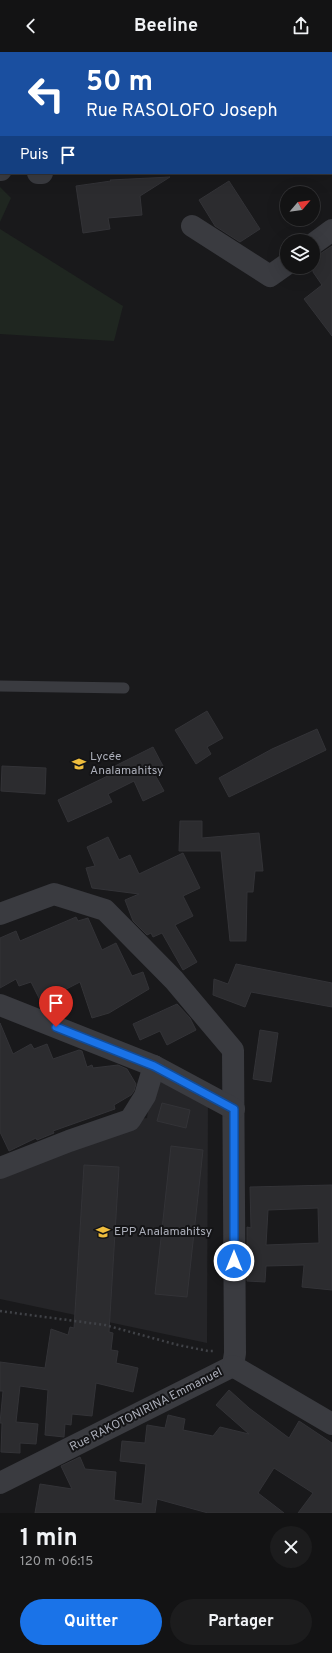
<!DOCTYPE html>
<html lang="fr">
<head>
<meta charset="utf-8">
<style>
	:root { --surface:#131314; --page:#1c1c1d; --text:#f1f3f6; --muted:#9d9ea0; --line:#323234; --accent:#1a73e8 }
	body { margin:0; font-family:Overpass,sans-serif; background:var(--page); color:var(--text); height:100vh; display:flex; flex-direction:column; font-size:15px; white-space:nowrap }
	* { box-sizing:border-box; margin:0 }
	p { font-size:13px; color:var(--muted) }
	.icon { flex:none; width:22px; height:22px; fill:none; stroke:currentColor; stroke-width:2; stroke-linecap:round; stroke-linejoin:round }
	.map { position:relative; height:1461px; overflow:hidden }
	.sheet { display:flex; flex-direction:column; background:var(--surface); flex:1 }
	.sheet>* { flex:none }
	.guide { position:absolute; left:0px; top:0px; width:332px; height:122px; box-shadow:0 4px 16px #0002,0 0 0 1px var(--line); background:#1a4fa0; color:#fff; overflow:hidden }
	.needle { width:26px; rotate:61deg }
	.buttons { position:absolute; left:280px; top:134px; display:grid; gap:8px }
	.buttons a { display:grid; place-items:center; width:40px; height:40px; border-radius:50%; background:var(--surface); box-shadow:0 4px 16px #0002,0 0 0 1px var(--line); font-size:20px }
	.pin { position:absolute; display:grid; place-items:center; width:34px; height:34px; color:#fff; margin:-41px -17px; border-radius:50% 50% 50% 0; rotate:-45deg; box-shadow:0 0 4px #0007 }
	.pin .icon { rotate:45deg }
	.me { position:absolute; width:44px; margin:-22px; rotate:0deg; stroke-linejoin:round; filter:drop-shadow(0 0 3px #0008) }
	.turn { display:flex; align-items:center; gap:14px; height:84px; padding:0 20px; font-size:18px }
	.turn .icon { width:52px; height:52px; stroke-width:2.5 }
	.turn b { display:block; font-size:28px; line-height:34px }
	.then { display:flex; align-items:center; height:38px; padding:0 20px; background:#0003; gap:8px; font-size:15px }
	.round { display:grid; place-items:center; flex:none; width:42px; height:42px; border-radius:21px; background:var(--page) }
	.overview { display:flex; align-items:center; justify-content:space-between; height:68px; padding:0 20px }
	h1 { font-size:24px; font-weight:700; line-height:30px }
	.button { display:flex; gap:8px; margin-top:auto; padding:8px 20px }
	.button a { flex:1; height:46px; border-radius:24px; background:var(--accent); color:#fff; font-size:16px; font-weight:700; line-height:46px; text-align:center }
	.button a+a { background:var(--page); color:var(--text) }
	header { display:flex; justify-content:space-between; align-items:center; height:52px; padding:0 20px; background:var(--surface); font-size:18px; font-weight:700 }
	.map>svg:first-child { display:block }
	.built { fill:#252528 }
	.green { fill:#1f2620 }
	.building { fill:#2c2c2f; stroke:#333337; fill-rule:evenodd }
	.lines { fill:none; stroke-linecap:round; stroke-linejoin:round }
	.path { stroke:#404247; stroke-width:2.5; stroke-dasharray:2 3; stroke-linecap:butt }
	.lane { stroke:#3a3b40; stroke-width:11 }
	.street { stroke:#3a3b40; stroke-width:22 }
	.route-casing { stroke:#114b97; stroke-width:10 }
	.route { stroke:#1a73e8; stroke-width:7 }
	.labels { text-anchor:middle; dominant-baseline:central; stroke-width:4; stroke-linejoin:round; paint-order:stroke }
	.poi-label { font-size:12px; fill:#acafba; stroke:#141416; text-anchor:start }
	.street-label { font-size:12px; fill:#acafba; stroke:#141416 }
</style>
</head>
<body>
<header><svg class="icon" aria-label="back" viewBox="0 0 24 24"><path d="M15 5l-7 7 7 7"/></svg>Beeline<svg class="icon" aria-label="share" viewBox="0 0 24 24"><path d="M12 15V3M7 8l5-5 5 5M5 13v7h14v-7"/></svg></header>
<div class="map">
<svg width="332" height="1461" viewBox="0 0 332 1461">
	<rect width="100%" height="100%" fill="#19191b"/>
	<path class="built" d="M 154,1014 L 208,1043 L 207,1291 L 0,1247 L 0,1112 L 130,1068 L 147,1066 Z"/>
	<g class="green">
		<path d="M 0,135 L 11,146 L 0,170 Z"/>
		<path d="M 0,177 L 123,254 L 114,289 L 0,282 Z"/>
	</g>
	<g class="building">
		<path d="M 170,125 L 140,144 L 142,163 L 108,166 L 110,177 L 83,181 L 76,134 L 111,129 L 110,128 Z"/>
		<path d="M 229,129 L 260,177 L 240,190 L 215,174 L 199,148 Z"/>
		<path d="M 332,194 L 332,284 L 304,247 L 322,233 L 313,220 L 313,204 L 320,202 Z"/>
		<path d="M 207,659 L 223,686 L 207,695 L 211,702 L 196,712 L 175,678 Z"/>
		<path d="M 317,677 L 326,698 L 229,745 L 219,726 L 272,697 Z"/>
		<path d="M 153,695 L 163,714 L 153,719 L 164,739 L 143,749 L 134,729 L 108,742 L 112,750 L 68,770 L 58,748 L 116,720 L 113,715 Z"/>
		<path d="M 2,714 L 46,716 L 45,742 L 1,739 Z"/>
		<path d="M 180,769 L 202,769 L 202,786 L 259,781 L 263,819 L 255,819 L 253,840 L 247,840 L 246,889 L 230,889 L 221,799 L 179,799 Z"/>
		<path d="M 108,785 L 119,808 L 130,803 L 139,822 L 183,801 L 200,836 L 183,844 L 193,864 L 175,873 L 197,910 L 183,918 L 162,881 L 153,885 L 151,881 L 147,883 L 133,869 L 125,848 L 139,842 L 92,836 L 86,816 L 95,814 L 87,795 Z"/>
		<path d="M 76,865 L 78,869 L 88,866 L 102,898 L 116,891 L 132,924 L 143,920 L 149,937 L 109,961 L 92,966 L 80,930 L 41,950 L 31,930 L 19,934 L 16,927 L 0,936 L 0,886 L 16,879 L 20,889 Z"/>
		<path d="M 236,912 L 332,931 L 332,955 L 251,940 L 245,955 L 213,943 L 214,927 L 228,932 Z"/>
		<path d="M 177,952 L 190,966 L 196,978 L 167,993 L 160,979 L 140,988 L 133,972 Z"/>
		<path d="M 0,971 L 13,1002 L 31,992 L 34,997 L 47,992 L 53,1007 L 79,998 L 82,999 L 87,1015 L 92,1013 L 93,1016 L 118,1013 L 127,1017 L 136,1032 L 134,1039 L 131,1043 L 114,1053 L 115,1057 L 53,1079 L 54,1081 L 37,1088 L 36,1086 L 9,1099 L 0,1080 Z"/>
		<path d="M 260,978 L 278,981 L 271,1030 L 253,1027 Z"/>
		<path d="M 162,1051 L 190,1058 L 186,1076 L 157,1069 Z"/>
		<path d="M 171,1094 L 203,1098 L 187,1245 L 155,1242 Z"/>
		<path d="M 84,1113 L 119,1115 L 109,1280 L 113,1281 L 111,1298 L 118,1299 L 116,1311 L 138,1316 L 133,1340 L 96,1331 L 92,1364 L 72,1362 L 71,1373 L 65,1372 L 64,1385 L 45,1383 L 48,1338 L 20,1334 L 16,1370 L 38,1372 L 36,1392 L 20,1391 L 20,1401 L 1,1400 L 2,1371 L 0,1371 L 3,1339 L 0,1339 L 0,1310 L 45,1316 L 51,1277 L 68,1283 L 70,1275 L 74,1276 Z"/>
		<path d="M 332,1133 L 332,1238 L 302,1235 L 304,1213 L 266,1214 L 265,1230 L 247,1229 L 247,1175 L 251,1176 L 250,1135 ZM 318,1156 L 319,1191 L 266,1193 L 268,1158 Z"/>
		<path d="M 229,1338 L 249,1356 L 289,1386 L 299,1369 L 332,1391 L 332,1461 L 298,1461 L 313,1441 L 274,1416 L 258,1441 L 284,1461 L 208,1461 L 157,1447 L 155,1461 L 35,1461 L 40,1432 L 72,1437 L 61,1414 L 80,1405 L 85,1417 L 116,1420 L 114,1448 L 142,1452 L 146,1412 L 120,1409 L 122,1389 L 145,1391 L 147,1373 L 165,1376 L 168,1363 L 185,1367 L 183,1378 L 213,1384 L 220,1375 L 249,1382 L 216,1353 Z"/>
	</g>
	<g class="lines">
		<path class="path" d="M 0,1259 L 105,1273 L 178,1293 L 208,1299 L 215,1299"/>
		<path class="lane" d="M 0,634 L 124,636"/>
		<g class="street">
			<path d="M 285,0 L 286,1"/>
			<path d="M 202,1 L 203,0"/>
			<path d="M 331,62 L 332,63"/>
			<path d="M 0,118 L 1,118"/>
			<path d="M 38,121 L 42,121"/>
			<path d="M 192,174 L 270,224 L 287,212"/>
			<path d="M 313,192 L 332,178"/>
			<path d="M 0,862 L 54,842 L 105,858 L 174,928 L 233,998 L 235,1301 L 233,1314 L 0,1431"/>
			<path d="M 0,953 L 154,1014 L 234,1057"/>
			<path d="M 0,1116 L 69,1089 L 130,1068 L 145,1044 L 154,1014"/>
			<path d="M 233,1314 L 332,1372"/>
		</g>
	</g>
	<g class="lines">
		<defs>
			<path id="route" d="M 56,975 L 154,1014 L 234,1057 L 234,1209"/>
		</defs>
		<use href="#route" class="route-casing"/>
		<use href="#route" class="route"/>
	</g>
	<defs>
		<symbol id="school-bare" viewBox="-9 -9 18 18"><path d="M0-5L7-2L0 1L-7-2ZM-4 1L0 2.5L4 1V4Q0 6-4 4Z" fill="#efbd3d" stroke="#141416" stroke-width="2.5" paint-order="stroke"/></symbol>
	</defs>
	<g fill-rule="evenodd">
		<use href="#school-bare" x="69" y="702" width="20" height="20"/>
		<use href="#school-bare" x="93" y="1170" width="20" height="20"/>
	</g>
	<g class="labels">
		<g class="poi-label">
			<text x="90" y="705">Lycée<tspan x="90" dy="14">Analamahitsy</tspan></text>
			<text x="114" y="1180">EPP Analamahitsy</text>
		</g>
		<g class="street-label">
			<text transform="translate(146 1358) rotate(-27)">Rue RAKOTONIRINA Emmanuel</text>
		</g>
	</g>
</svg>
<div class="buttons">
<a><svg class="needle" viewBox="-14 -14 28 28"><path d="M0-13l5 13h-10z" fill="#e53935"/><path d="M0 13l5-13h-10z" fill="#9d9ea0"/></svg></a>
<a><svg class="icon" aria-label="layers" viewBox="0 0 24 24"><path d="M12 4l9 5-9 5-9-5zM3 14l9 5 9-5"/></svg></a>
</div>
<div class="pin" style="left:56px;top:975px;background:#d93025"><svg class="icon" aria-label="arrive" viewBox="0 0 24 24"><path d="M6 21V4h12l-3 4 3 4H6"/></svg></div>
<svg class="me" style="left:234px;top:1209px" viewBox="-20 -20 40 40"><circle r="17" fill="#1a73e8" stroke="#fff" stroke-width="3"/><path d="M0-11L8 9 0 5-8 9z" fill="#fff"/></svg>
<div class="guide">
<div class="turn"><svg class="icon" aria-label="left" viewBox="0 0 24 24"><path d="M17 20v-9H6M10 6l-5 5 5 5"/></svg><div><b>50 m</b>Rue RASOLOFO Joseph</div></div>
<div class="then">Puis<svg class="icon" aria-label="arrive" viewBox="0 0 24 24"><path d="M6 21V4h12l-3 4 3 4H6"/></svg></div>
</div>
</div>
<section class="sheet">
<div class="overview"><div><h1>1 min</h1><p>120 m · 06:15</p></div><a class="round"><svg class="icon" aria-label="close" viewBox="0 0 24 24"><path d="M6 6l12 12M18 6L6 18"/></svg></a></div>
<div class="button"><a>Quitter</a><a>Partager</a></div>
</section>
</body>
</html>
